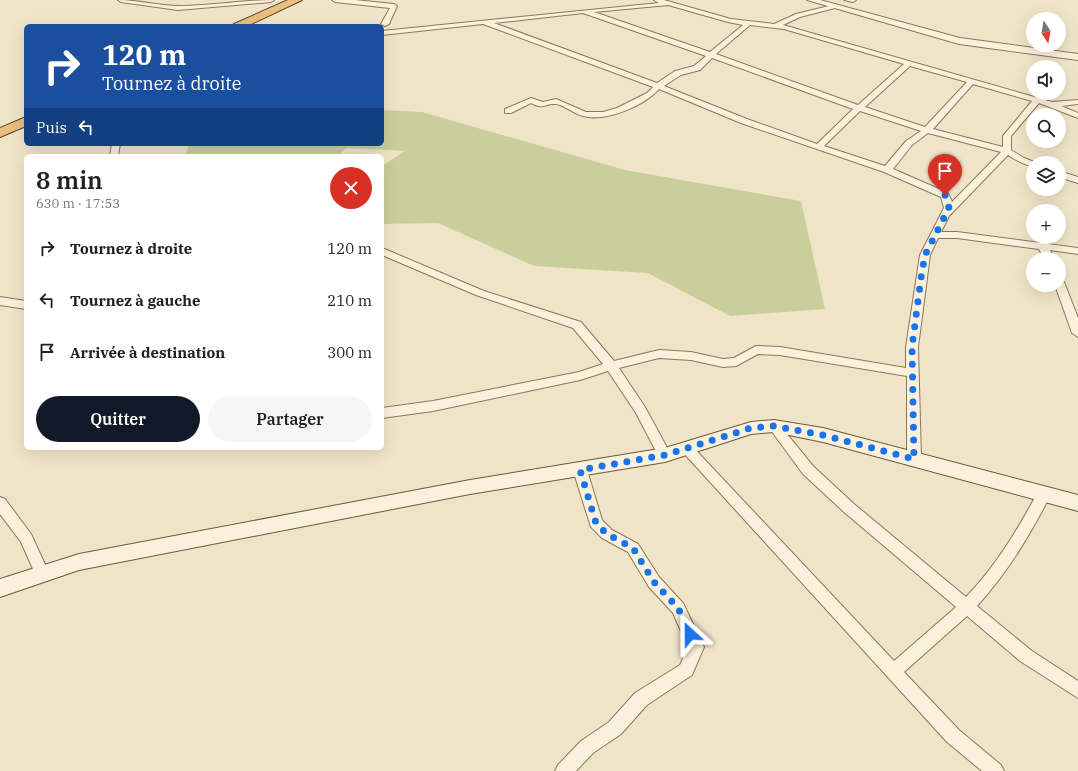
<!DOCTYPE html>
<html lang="fr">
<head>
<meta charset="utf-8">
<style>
	:root { --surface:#fff; --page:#f6f6f6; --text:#202124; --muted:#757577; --accent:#111827 }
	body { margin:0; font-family:"IBM Plex Serif",serif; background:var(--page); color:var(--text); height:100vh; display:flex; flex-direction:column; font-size:15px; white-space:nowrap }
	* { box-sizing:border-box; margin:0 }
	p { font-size:13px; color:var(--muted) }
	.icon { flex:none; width:22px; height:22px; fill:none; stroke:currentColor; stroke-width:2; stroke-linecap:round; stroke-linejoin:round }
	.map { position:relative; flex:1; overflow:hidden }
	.sheet { position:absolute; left:24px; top:154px; width:360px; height:296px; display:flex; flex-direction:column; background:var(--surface); border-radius:6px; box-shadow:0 4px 16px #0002 }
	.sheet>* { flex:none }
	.top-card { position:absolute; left:24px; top:24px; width:360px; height:122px; border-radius:6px; box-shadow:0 4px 16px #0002; background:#1a4fa0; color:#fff; overflow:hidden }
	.needle { width:26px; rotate:169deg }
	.fabs { position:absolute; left:1026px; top:12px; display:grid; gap:8px }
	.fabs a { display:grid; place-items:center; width:40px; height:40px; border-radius:50%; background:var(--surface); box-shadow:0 4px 16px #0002; font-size:20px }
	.pin { position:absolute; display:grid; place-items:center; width:34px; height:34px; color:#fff; margin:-41px -17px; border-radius:50% 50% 50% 0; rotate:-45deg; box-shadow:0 0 4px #0007 }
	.pin .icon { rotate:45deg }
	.me { position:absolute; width:44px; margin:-22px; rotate:336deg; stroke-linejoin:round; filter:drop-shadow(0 0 3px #0008) }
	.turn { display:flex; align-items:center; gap:14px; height:84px; padding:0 12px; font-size:18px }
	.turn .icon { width:52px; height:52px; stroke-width:2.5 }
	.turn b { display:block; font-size:28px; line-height:34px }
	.then { display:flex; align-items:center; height:38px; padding:0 12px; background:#0003; gap:8px; font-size:15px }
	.round { display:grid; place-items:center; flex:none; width:42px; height:42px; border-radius:21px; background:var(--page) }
	.head { display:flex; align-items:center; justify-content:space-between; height:68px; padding:0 12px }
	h1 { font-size:24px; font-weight:600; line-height:30px }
	.action { display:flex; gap:8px; margin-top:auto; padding:8px 12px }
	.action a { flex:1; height:46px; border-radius:24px; background:var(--accent); color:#fff; font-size:16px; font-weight:600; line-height:46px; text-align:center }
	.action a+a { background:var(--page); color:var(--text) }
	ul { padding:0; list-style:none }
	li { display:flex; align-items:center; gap:12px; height:52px; padding:0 12px }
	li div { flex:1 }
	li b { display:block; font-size:15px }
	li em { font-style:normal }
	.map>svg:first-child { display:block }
	.green { fill:#c9cf9b }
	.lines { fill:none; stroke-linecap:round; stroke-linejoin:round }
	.minor-casing { stroke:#8d765c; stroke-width:2 }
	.tertiary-casing { stroke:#8d765c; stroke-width:2 }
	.secondary-casing { stroke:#6f573f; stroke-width:2 }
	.trunk-casing { stroke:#5b4430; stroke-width:2 }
	.minor { fill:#faf1dc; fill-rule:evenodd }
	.tertiary { fill:#faf1dc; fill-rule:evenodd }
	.secondary { fill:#faf1dc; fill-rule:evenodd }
	.trunk { fill:#eabe7c; fill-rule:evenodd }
	.route { stroke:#1a73e8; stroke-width:7; stroke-dasharray:0 12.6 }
</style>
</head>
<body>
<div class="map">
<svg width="1078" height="771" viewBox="0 0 1078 771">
	<rect width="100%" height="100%" fill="#f0e4c8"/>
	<path class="green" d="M 382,110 L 422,112 L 625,170 L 801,201 L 825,309 L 730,316 L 648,273 L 534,266 L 438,223 L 382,224 L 382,166 L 405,151 L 346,148 L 338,156 L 185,156 L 189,144 L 382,144 Z"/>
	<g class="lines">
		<defs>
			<g id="minor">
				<path d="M 118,0 C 138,0 159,6 179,6 C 211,6 242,0 274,0 L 271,2 L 178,10 L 121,2 Z"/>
				<path d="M 332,0 L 355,0 L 394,4 L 397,6 L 389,24 L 385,26 L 381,24 L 390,8 L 335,2 Z"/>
				<path d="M 654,0 L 664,0 L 731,19 L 774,24 L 796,14 L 833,5 L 836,7 L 835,8 L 800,17 L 783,25 L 1052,102 L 1078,100 L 1078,104 L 1061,106 L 1078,113 L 1078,118 L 1039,103 L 1011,136 L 1011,150 L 1024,158 L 1037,163 L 1033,163 L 1033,167 C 1024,164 1016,161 1008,155 L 949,216 L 941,232 L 957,232 L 1078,248 L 1078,254 L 1050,250 L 1054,259 L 1044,259 L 1039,249 L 957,238 L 938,238 L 930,255 L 918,347 L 921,459 L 919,463 L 914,464 L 909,463 L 907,459 L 907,376 L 780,355 L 758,354 L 736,366 L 723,367 L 691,360 L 659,358 L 619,368 L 645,407 L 671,455 L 670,459 L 665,460 L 660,459 L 636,413 L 608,371 L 580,380 L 433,411 L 382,418 L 382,408 L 433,401 L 579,372 L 603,364 L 573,328 L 476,295 L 382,255 L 382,248 L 484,291 L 581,322 L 614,361 L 659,350 L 691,352 L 723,359 L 734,358 L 756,346 L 780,347 L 906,368 L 906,347 L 920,255 L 944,208 L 941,197 L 884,172 L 741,123 L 659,89 C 644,106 606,122 583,116 C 574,114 563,104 555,104 C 542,104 545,110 531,103 L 511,113 L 505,113 L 505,109 L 531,98 L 543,102 L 556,99 L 586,112 L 603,112 L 617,108 L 647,93 L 653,87 L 483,24 L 382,35 L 382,31 L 659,3 ZM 668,5 L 728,22 L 743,25 L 710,52 L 594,12 ZM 583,13 L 706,56 L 694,66 L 675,71 L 657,83 L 494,23 ZM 750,25 L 784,29 L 904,64 L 858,105 L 716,54 ZM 712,58 L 853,109 L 817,144 L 747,119 L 664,86 L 681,75 L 700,70 ZM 910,66 L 967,82 L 925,127 L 865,107 ZM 973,84 L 1032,101 L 1003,136 L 1003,147 L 933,129 ZM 860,111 L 921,131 L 906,141 L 885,166 L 824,146 ZM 928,133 L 1001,152 L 952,202 L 948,193 L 893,169 L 912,145 Z"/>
				<path d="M 844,0 L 856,0 L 853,2 Z"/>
				<path d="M 112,144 L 120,144 L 118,156 L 110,156 Z"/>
				<path d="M 1059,171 L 1078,177 L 1078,183 L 1059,177 Z"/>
				<path d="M 1059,279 L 1064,282 L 1078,318 L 1078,337 L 1072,333 L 1055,285 L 1059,285 Z"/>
				<path d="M 0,297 L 26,301 L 26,309 L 0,305 Z"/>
				<path d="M 774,421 L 778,423 L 813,466 L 854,504 L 966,597 C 997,565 1018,529 1039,490 L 1044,488 L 1049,490 L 1051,494 C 1030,535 1008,572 977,606 L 1032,651 L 1078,681 L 1078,698 L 1020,661 L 967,616 L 904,672 L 959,730 L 1001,765 L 1004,771 L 982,771 L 947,742 L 680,449 L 681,445 L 686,444 L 691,445 L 894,661 L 956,607 L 844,512 L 803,474 L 770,429 L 768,426 L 770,423 Z"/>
				<path d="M 580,465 L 585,466 L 587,470 L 602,520 L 612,530 L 638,544 L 659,577 L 683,603 L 704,647 L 692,675 L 647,705 L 621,734 L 593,753 L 576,771 L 555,771 L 558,765 L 581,741 L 609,722 L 635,693 L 680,665 L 688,647 L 673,613 L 649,587 L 628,552 L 602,538 L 591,527 L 573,470 L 575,466 Z"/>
				<path d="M 0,497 L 5,499 L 31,534 L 49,573 L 47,578 L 42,579 L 37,578 L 21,542 L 0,514 Z"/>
			</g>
			<path id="tertiary" d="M 807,0 L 820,0 L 960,38 L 1078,54 L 1078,60 L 959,44 Z"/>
			<path id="secondary" d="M 774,420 L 823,428 L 1078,495 L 1078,511 L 823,442 L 774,432 L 751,434 L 665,462 L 470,494 L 79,570 L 0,597 L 0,579 L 79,554 L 470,480 L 665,448 L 751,422 Z"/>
			<g id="trunk">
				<path d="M 288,0 L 302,0 L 247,26 L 232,26 L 234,24 Z"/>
				<path d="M 26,117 L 26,126 L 0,137 L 0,128 Z"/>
			</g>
		</defs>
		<use href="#minor" class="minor-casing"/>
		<use href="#tertiary" class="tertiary-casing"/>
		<use href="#secondary" class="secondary-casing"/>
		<use href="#trunk" class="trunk-casing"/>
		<use href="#minor" class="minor"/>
		<use href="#tertiary" class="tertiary"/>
		<use href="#secondary" class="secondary"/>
		<use href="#trunk" class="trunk"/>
	</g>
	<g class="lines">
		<path class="route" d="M 690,634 L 678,608 L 654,582 L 633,548 L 607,534 L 596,523 L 580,470 L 665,455 L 751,428 L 774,426 L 823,435 L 914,459 L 912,347 L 921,278 L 925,255 L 949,208 L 945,195"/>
	</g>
</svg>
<div class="fabs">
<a><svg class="needle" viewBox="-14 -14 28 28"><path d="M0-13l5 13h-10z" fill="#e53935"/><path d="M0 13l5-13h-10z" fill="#757577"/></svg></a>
<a><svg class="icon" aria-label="sound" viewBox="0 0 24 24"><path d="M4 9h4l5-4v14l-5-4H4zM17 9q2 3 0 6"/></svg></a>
<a><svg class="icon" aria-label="search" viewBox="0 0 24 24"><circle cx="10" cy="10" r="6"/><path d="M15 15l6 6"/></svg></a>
<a><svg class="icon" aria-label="layers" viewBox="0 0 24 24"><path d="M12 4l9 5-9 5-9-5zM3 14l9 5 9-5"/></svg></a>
<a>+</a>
<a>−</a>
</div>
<div class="pin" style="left:945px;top:195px;background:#d93025"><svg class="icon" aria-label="arrive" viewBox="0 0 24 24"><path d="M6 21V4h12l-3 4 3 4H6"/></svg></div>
<svg class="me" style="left:690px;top:634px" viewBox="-20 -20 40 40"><path d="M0-17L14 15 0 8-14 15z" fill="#1a73e8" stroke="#fff" stroke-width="4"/></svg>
<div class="top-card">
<div class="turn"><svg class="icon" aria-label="right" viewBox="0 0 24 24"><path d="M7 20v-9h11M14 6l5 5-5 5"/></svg><div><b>120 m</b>Tournez à droite</div></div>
<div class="then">Puis<svg class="icon" aria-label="left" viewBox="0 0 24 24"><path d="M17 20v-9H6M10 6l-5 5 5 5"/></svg></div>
</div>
<section class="sheet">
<div class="head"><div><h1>8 min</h1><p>630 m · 17:53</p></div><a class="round" style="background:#d93025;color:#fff"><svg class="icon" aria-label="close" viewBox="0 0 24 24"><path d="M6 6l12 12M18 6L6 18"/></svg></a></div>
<ul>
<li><svg class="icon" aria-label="right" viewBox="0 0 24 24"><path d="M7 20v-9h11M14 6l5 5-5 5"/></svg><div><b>Tournez à droite</b></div><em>120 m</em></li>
<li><svg class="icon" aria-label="left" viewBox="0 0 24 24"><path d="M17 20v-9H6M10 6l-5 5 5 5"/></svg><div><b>Tournez à gauche</b></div><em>210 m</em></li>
<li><svg class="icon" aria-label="arrive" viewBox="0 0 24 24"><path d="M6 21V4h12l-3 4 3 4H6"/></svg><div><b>Arrivée à destination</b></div><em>300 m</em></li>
</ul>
<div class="action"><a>Quitter</a><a>Partager</a></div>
</section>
</div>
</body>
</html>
